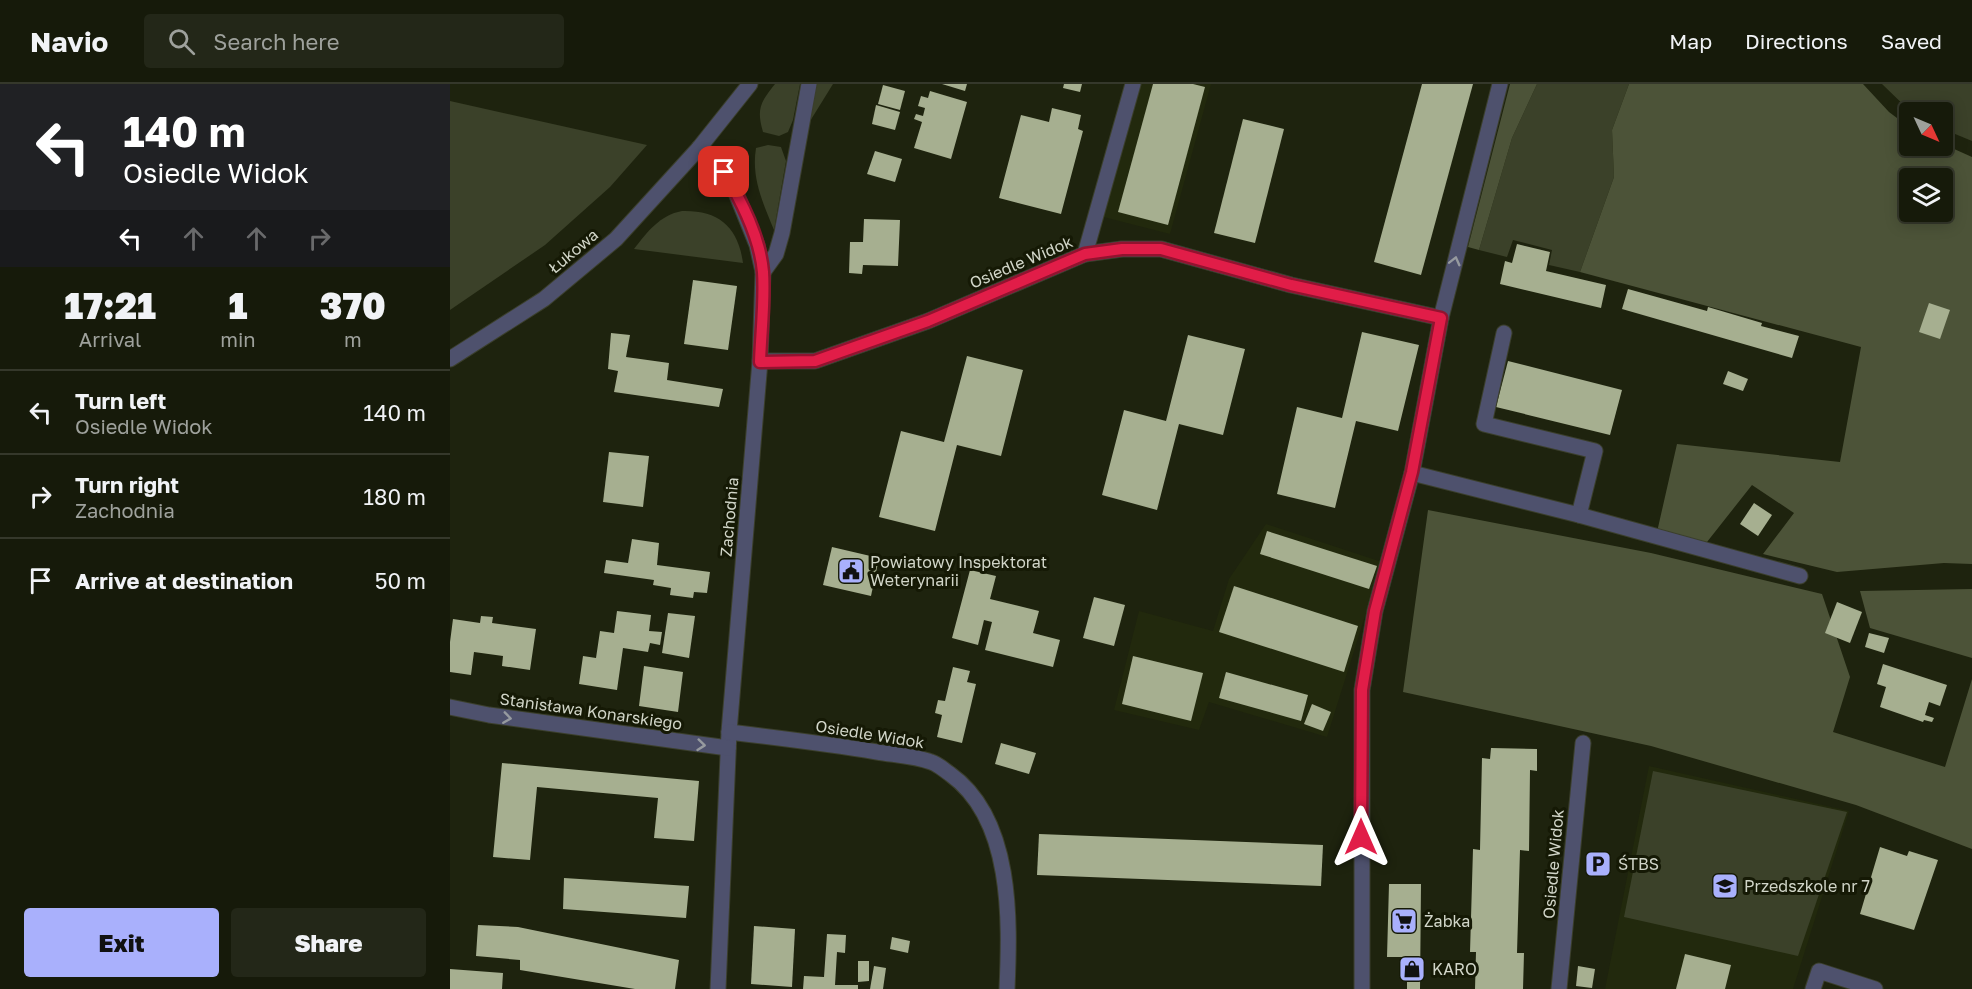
<!DOCTYPE html>
<html lang="en">
<head>
<meta charset="utf-8">
<style>
	:root { --surface:#161a0a; --page:#232718; --text:#f1f3f6; --muted:#9ea19c; --line:#35382b; --accent:#a9b0fc }
	body { margin:0; font-family:"Golos Text",sans-serif; background:var(--page); color:var(--text); height:100vh; display:flex; flex-direction:column; font-size:22px; white-space:nowrap }
	* { box-sizing:border-box; margin:0 }
	p { font-size:20px; color:var(--muted) }
	.icon { flex:none; width:33px; height:33px; fill:none; stroke:currentColor; stroke-width:2; stroke-linecap:round; stroke-linejoin:round }
	.map { position:relative; flex:1; overflow:hidden }
	.sheet { display:flex; flex-direction:column; background:var(--surface); width:450px }
	.sheet>* { flex:none }
	.top-card { background:#202124; color:#fff; overflow:hidden }
	.needle { width:39px; rotate:134deg }
	.tools { position:absolute; left:1449px; top:18px; display:grid; gap:12px }
	.tools a { display:grid; place-items:center; width:54px; height:54px; border-radius:6px; background:var(--surface); box-shadow:0 3px 15px #0003,0 0 0 2px var(--line); font-size:30px }
	.pin { position:absolute; display:grid; place-items:center; width:51px; height:51px; color:#fff; margin:-26px; border-radius:12px; box-shadow:0 3px 9px #0006 }
	.me { position:absolute; width:66px; margin:-33px; rotate:0deg; stroke-linejoin:round; filter:drop-shadow(0 0 4px #0008) }
	.turn { display:flex; align-items:center; gap:21px; height:126px; padding:0 24px; font-size:27px }
	.turn .icon { width:78px; height:78px; stroke-width:2.5 }
	.turn b { display:block; font-size:42px; line-height:51px }
	.lanes { display:flex; align-items:center; height:57px; padding:0 24px; background:#0003; justify-content:center; gap:30px; direction:ltr }
	.lanes .off { opacity:.35 }
	.eta { display:flex; justify-content:space-evenly; align-items:center; height:102px; text-align:center }
	.eta b { font-size:36px; font-weight:800; line-height:42px }
	.primary-button { display:flex; gap:12px; margin-top:auto; padding:12px 24px }
	.primary-button a { flex:1; height:69px; border-radius:6px; background:var(--accent); color:#111; font-size:24px; font-weight:800; line-height:69px; text-align:center }
	.primary-button a+a { background:var(--page); color:var(--text) }
	ul { padding:0; list-style:none }
	li { display:flex; align-items:center; gap:18px; height:84px; padding:0 24px; border-top:2px solid var(--line) }
	li div { flex:1 }
	li b { display:block; font-size:22px }
	li em { font-style:normal }
	header { display:flex; align-items:center; gap:36px; box-sizing:border-box; height:84px; padding:0 30px; background:var(--surface); border-bottom:2px solid var(--line) }
	header strong { font-size:28px }
	nav { display:flex; gap:33px; margin-inline-start:auto; font-size:21px }
	.search { width:420px; height:54px; background:var(--page); display:flex; align-items:center; gap:15px; box-sizing:border-box; padding:0 21px; border-radius:6px; color:var(--muted); font-size:22px }
	main { display:flex; flex:1; min-height:0 }
	.map>svg:first-child { display:block }
	.built { fill:#22290d }
	.green { fill:#3b4129 }
	.forest { fill:#4c5338; fill-rule:evenodd }
	.building { fill:#a6af90 }
	.lines { fill:none; stroke-linecap:round; stroke-linejoin:round }
	.minor-casing { stroke:#3b3f2c; stroke-width:17 }
	.minor { stroke:#4e516d; stroke-width:15 }
	.oneway { stroke:#969a9f }
	.route-casing { stroke:#92132f; stroke-width:15 }
	.route { stroke:#e11d48; stroke-width:10 }
	.labels { text-anchor:middle; dominant-baseline:central; stroke-width:6; stroke-linejoin:round; paint-order:stroke }
	.street-label { font-size:16px; fill:#d1d5c8; stroke:#151905 }
	.poi-label { font-size:16px; fill:#d1d5c8; stroke:#151905; text-anchor:start }
</style>
</head>
<body>
<header>
<strong>Navio</strong>
<div class="search"><svg class="icon" aria-label="search" viewBox="0 0 24 24"><circle cx="10" cy="10" r="6"/><path d="M15 15l6 6"/></svg>Search here</div>
<nav><a>Map</a><a>Directions</a><a>Saved</a></nav>
</header>
<main>
<section class="sheet">
<div class="top-card">
<div class="turn"><svg class="icon" aria-label="left" viewBox="0 0 24 24"><path d="M17 20v-9H6M10 6l-5 5 5 5"/></svg><div><b>140 m</b>Osiedle Widok</div></div>
<div class="lanes"><svg class="icon" aria-label="left" viewBox="0 0 24 24"><path d="M17 20v-9H6M10 6l-5 5 5 5"/></svg><svg class="icon off" aria-label="ahead" viewBox="0 0 24 24"><path d="M12 20V5M6 11l6-6 6 6"/></svg><svg class="icon off" aria-label="ahead" viewBox="0 0 24 24"><path d="M12 20V5M6 11l6-6 6 6"/></svg><svg class="icon off" aria-label="right" viewBox="0 0 24 24"><path d="M7 20v-9h11M14 6l5 5-5 5"/></svg></div>
</div>
<div class="eta">
<div><b>17:21</b><p>Arrival</p></div>
<div><b>1</b><p>min</p></div>
<div><b>370</b><p>m</p></div>
</div>
<ul>
<li><svg class="icon" aria-label="left" viewBox="0 0 24 24"><path d="M17 20v-9H6M10 6l-5 5 5 5"/></svg><div><b>Turn left</b><p>Osiedle Widok</p></div><em>140 m</em></li>
<li><svg class="icon" aria-label="right" viewBox="0 0 24 24"><path d="M7 20v-9h11M14 6l5 5-5 5"/></svg><div><b>Turn right</b><p>Zachodnia</p></div><em>180 m</em></li>
<li><svg class="icon" aria-label="arrive" viewBox="0 0 24 24"><path d="M6 21V4h12l-3 4 3 4H6"/></svg><div><b>Arrive at destination</b></div><em>50 m</em></li>
</ul>
<div class="primary-button"><a>Exit</a><a>Share</a></div>
</section>
<div class="map">
<svg width="1522" height="905" viewBox="0 0 1522 905">
	<rect width="100%" height="100%" fill="#1e230e"/>
	<g class="built">
		<path d="M 674,0 L 761,0 L 720,150 L 638,129 Z"/>
		<path d="M 816,440 L 932,478 L 877,653 L 759,618 L 749,646 L 664,626 L 689,527 L 763,547 L 779,495 Z"/>
		<path d="M 1199,682 L 1399,727 L 1343,905 L 1155,905 Z"/>
	</g>
	<g class="green">
		<path d="M 325,0 L 350,0 L 343,36 L 338,48 L 329,52 L 313,48 C 306,24 311,18 325,0 Z"/>
		<path d="M 364,0 L 383,0 L 357,42 Z"/>
		<path d="M 1087,0 L 1179,0 L 1162,46 L 1164,93 L 1130,188 L 1099,181 L 1102,166 L 1063,156 L 1057,173 L 1029,166 L 1062,54 Z"/>
		<path d="M 1432,0 L 1522,0 L 1522,57 L 1493,45 L 1492,28 L 1461,28 Z"/>
		<path d="M 0,17 L 197,61 L 160,103 L 95,161 L 0,226 Z"/>
		<path d="M 318,61 L 331,63 L 336,77 L 324,146 C 313,119 301,94 306,64 Z"/>
		<path d="M 232,127 C 269,126 288,143 293,179 L 184,165 C 197,148 210,131 232,127 Z"/>
		<path d="M 1203,687 L 1397,728 L 1348,872 L 1174,833 Z"/>
	</g>
	<g class="forest">
		<path d="M 1060,0 L 1087,0 L 1062,54 L 1029,166 L 1018,163 Z"/>
		<path d="M 1179,0 L 1413,0 L 1439,28 L 1459,43 L 1460,62 L 1493,60 L 1522,73 L 1522,480 L 1494,479 L 1387,488 L 1313,470 L 1344,429 L 1302,401 L 1257,458 L 1207,448 L 1227,360 L 1390,378 L 1411,263 L 1130,188 L 1164,93 L 1162,46 ZM 1460,94 L 1492,94 L 1492,128 L 1460,128 Z"/>
		<path d="M 978,426 L 1201,469 L 1372,510 L 1400,593 L 1383,648 L 1495,683 L 1522,595 L 1522,765 L 1406,721 L 1201,662 L 953,608 Z"/>
		<path d="M 1522,505 L 1522,574 L 1420,544 L 1410,507 Z"/>
	</g>
	<g class="building">
		<path d="M 492,0 L 517,0 L 515,7 Z"/>
		<path d="M 614,0 L 632,0 L 630,8 L 613,4 Z"/>
		<path d="M 703,0 L 743,0 L 755,3 L 718,141 L 668,128 Z"/>
		<path d="M 972,0 L 1023,0 L 971,191 L 924,178 Z"/>
		<path d="M 433,1 L 455,7 L 450,26 L 428,20 Z"/>
		<path d="M 480,7 L 517,18 L 501,75 L 464,64 L 472,38 L 464,35 L 466,30 L 473,32 L 475,24 L 468,22 L 471,12 L 478,14 Z"/>
		<path d="M 426,21 L 450,28 L 445,46 L 422,40 Z"/>
		<path d="M 602,24 L 631,31 L 628,45 L 633,47 L 611,130 L 549,114 L 571,31 L 599,38 Z"/>
		<path d="M 793,35 L 834,45 L 805,159 L 764,149 Z"/>
		<path d="M 425,67 L 452,75 L 445,98 L 417,90 Z"/>
		<path d="M 414,135 L 450,136 L 448,182 L 413,181 L 412,190 L 399,189 L 400,158 L 413,158 Z"/>
		<path d="M 1067,160 L 1100,168 L 1096,187 L 1156,201 L 1151,224 L 1050,200 L 1055,177 L 1062,179 Z"/>
		<path d="M 243,196 L 287,202 L 278,266 L 234,260 Z"/>
		<path d="M 1178,205 L 1257,227 L 1258,223 L 1312,239 L 1311,242 L 1349,252 L 1342,274 L 1172,225 Z"/>
		<path d="M 1479,219 L 1500,226 L 1490,255 L 1469,248 Z"/>
		<path d="M 912,248 L 969,261 L 948,347 L 906,337 L 885,424 L 827,410 L 847,323 L 892,334 Z"/>
		<path d="M 161,249 L 180,251 L 176,273 L 219,279 L 217,296 L 273,305 L 269,323 L 164,308 L 168,287 L 158,285 Z"/>
		<path d="M 738,251 L 795,265 L 773,351 L 729,340 L 707,426 L 652,411 L 674,326 L 716,337 Z"/>
		<path d="M 517,272 L 573,286 L 551,372 L 507,361 L 485,447 L 429,433 L 451,347 L 494,358 Z"/>
		<path d="M 1058,277 L 1172,306 L 1160,351 L 1046,323 Z"/>
		<path d="M 1278,287 L 1298,295 L 1293,307 L 1273,300 Z"/>
		<path d="M 159,368 L 199,372 L 193,423 L 153,418 Z"/>
		<path d="M 1304,419 L 1322,431 L 1308,452 L 1290,440 Z"/>
		<path d="M 817,447 L 927,482 L 919,505 L 810,470 Z"/>
		<path d="M 182,455 L 209,459 L 207,481 L 260,488 L 257,509 L 244,508 L 243,514 L 220,511 L 221,504 L 203,501 L 204,496 L 154,489 L 156,476 L 178,479 Z"/>
		<path d="M 382,463 L 429,474 L 421,512 L 373,501 Z"/>
		<path d="M 520,486 L 546,492 L 540,515 L 589,527 L 583,549 L 610,556 L 603,583 L 535,566 L 542,538 L 534,536 L 528,561 L 502,554 Z"/>
		<path d="M 784,502 L 908,542 L 894,588 L 769,548 Z"/>
		<path d="M 644,513 L 675,521 L 664,562 L 633,554 Z"/>
		<path d="M 1387,518 L 1412,528 L 1400,559 L 1375,549 Z"/>
		<path d="M 167,527 L 201,531 L 199,547 L 212,548 L 210,561 L 200,559 L 198,568 L 173,564 L 167,606 L 129,600 L 133,572 L 146,574 L 150,547 L 164,549 Z"/>
		<path d="M 218,529 L 245,532 L 239,574 L 212,569 Z"/>
		<path d="M 31,532 L 43,533 L 42,539 L 86,545 L 80,586 L 52,582 L 53,572 L 24,568 L 21,591 L 0,588 L 0,558 L 3,535 L 30,539 Z"/>
		<path d="M 1419,549 L 1439,554 L 1434,569 L 1415,563 Z"/>
		<path d="M 683,572 L 753,589 L 741,637 L 672,620 Z"/>
		<path d="M 1433,580 L 1497,601 L 1490,622 L 1479,618 L 1475,631 L 1484,634 L 1482,638 L 1474,636 L 1473,638 L 1430,623 L 1436,603 L 1427,600 Z"/>
		<path d="M 194,582 L 233,588 L 228,628 L 189,622 Z"/>
		<path d="M 503,583 L 520,587 L 517,598 L 526,600 L 512,659 L 487,653 L 492,631 L 485,629 L 488,616 L 495,617 Z"/>
		<path d="M 776,588 L 858,611 L 851,637 L 769,614 Z"/>
		<path d="M 862,620 L 881,628 L 873,647 L 854,640 Z"/>
		<path d="M 551,659 L 586,669 L 579,690 L 545,680 Z"/>
		<path d="M 1041,664 L 1087,665 L 1087,687 L 1080,686 L 1079,767 L 1070,766 L 1067,869 L 1074,869 L 1073,905 L 1025,905 L 1026,868 L 1020,868 L 1023,765 L 1030,766 L 1032,674 L 1040,675 Z"/>
		<path d="M 52,679 L 249,697 L 244,757 L 204,754 L 208,714 L 87,703 L 80,776 L 43,773 Z"/>
		<path d="M 589,750 L 873,761 L 871,802 L 587,791 Z"/>
		<path d="M 1430,763 L 1457,772 L 1459,767 L 1488,776 L 1464,846 L 1410,830 Z"/>
		<path d="M 114,794 L 239,802 L 236,834 L 113,825 Z"/>
		<path d="M 939,800 L 971,800 L 970,905 L 957,905 L 957,896 L 954,897 L 954,873 L 937,873 Z"/>
		<path d="M 28,841 L 68,843 L 229,876 L 225,905 L 185,905 L 70,886 L 70,876 L 26,872 Z"/>
		<path d="M 304,842 L 345,845 L 342,903 L 301,900 Z"/>
		<path d="M 377,850 L 396,851 L 395,869 L 387,868 L 385,901 L 408,901 L 408,905 L 353,905 L 354,892 L 374,893 Z"/>
		<path d="M 442,853 L 460,857 L 458,869 L 440,865 Z"/>
		<path d="M 1235,870 L 1281,881 L 1275,905 L 1226,905 Z"/>
		<path d="M 408,877 L 419,877 L 419,897 L 408,898 Z"/>
		<path d="M 424,882 L 436,884 L 433,905 L 420,905 Z"/>
		<path d="M 1128,882 L 1145,885 L 1142,904 L 1126,902 Z"/>
		<path d="M 0,885 L 53,889 L 52,905 L 0,905 Z"/>
	</g>
	<g class="lines">
		<defs>
			<g id="minor">
				<path d="M 249,64 L 274,88 L 286,109 L 307,161 L 313,188 L 310,277 L 279,648 L 268,905"/>
				<path d="M 635,170 L 683,0"/>
				<path d="M 313,188 L 326,170 L 332,149 L 359,0"/>
				<path d="M 991,234 L 1050,0"/>
				<path d="M 1054,249 L 1034,340 L 1145,367 L 1129,431"/>
				<path d="M 0,275 L 94,215 L 166,155 L 249,64 L 300,0"/>
				<path d="M 310,277 L 365,277 L 478,237 L 635,170 L 672,165 L 711,165 L 841,201 L 991,234 L 962,389 L 925,527 L 912,606 L 912,905"/>
				<path d="M 962,389 L 1129,431 L 1350,492"/>
				<path d="M 0,623 L 39,631 L 278,664"/>
				<path d="M 279,648 C 329,654 378,660 427,668 C 445,671 465,672 481,678 C 488,680 494,686 500,690 C 563,735 560,836 557,905"/>
				<path d="M 1109,905 L 1133,659"/>
				<path d="M 1363,905 L 1369,887 L 1425,905"/>
			</g>
		</defs>
		<use href="#minor" class="minor-casing"/>
		<use href="#minor" class="minor"/>
	</g>
	<defs><path id="oneway-chevron" d="M-2-3.5L2.5 0L-2 3.5" fill="none" stroke-width="1.6" stroke-linecap="round" stroke-linejoin="round" transform="scale(1.5)"/></defs>
	<g class="oneway">
		<use href="#oneway-chevron" transform="translate(1005 177) rotate(-76)"/>
		<use href="#oneway-chevron" transform="translate(57 634) rotate(8)"/>
		<use href="#oneway-chevron" transform="translate(251 661) rotate(6)"/>
	</g>
	<g class="lines">
		<defs>
			<path id="route" d="M 274,88 C 292,118 310,153 313,188 C 315,217 311,248 310,278 L 365,277 L 478,237 L 635,170 L 672,165 L 711,165 L 841,201 L 991,234 L 962,388 L 925,527 L 912,606 L 911,753"/>
		</defs>
		<use href="#route" class="route-casing"/>
		<use href="#route" class="route"/>
	</g>
	<defs>
		<symbol id="civic-square" viewBox="-11 -11 22 22"><rect x="-9" y="-9" width="18" height="18" rx="4" fill="#a9b0fc" stroke="#151905"/><path d="M-.6-6.5H3V-4.5H.6V-3L4-1V1h2V6H-6V1h2V-1L-.6-3ZM-1.2 2.5V6h2.4V2.5Z" fill="#111"/></symbol>
		<symbol id="parking-square" viewBox="-11 -11 22 22"><rect x="-9" y="-9" width="18" height="18" rx="4" fill="#a9b0fc" stroke="#151905"/><path d="M-3.5-5.5H1a3.5 3.5 0 0 1 0 7H-1V5.5H-3.5ZM-1-3.4V-.6H.8a1.4 1.4 0 0 0 0-2.8Z" fill="#111"/></symbol>
		<symbol id="school-square" viewBox="-11 -11 22 22"><rect x="-9" y="-9" width="18" height="18" rx="4" fill="#a9b0fc" stroke="#151905"/><path d="M0-5L7-2L0 1L-7-2ZM-4 1L0 2.5L4 1V4Q0 6-4 4Z" fill="#111"/></symbol>
		<symbol id="supermarket-square" viewBox="-11 -11 22 22"><rect x="-9" y="-9" width="18" height="18" rx="4" fill="#a9b0fc" stroke="#151905"/><path d="M-6-5.5h2.5l.6 2H6L4.5 2H-2.5L-4.4-4H-6ZM-1.5 3.2a1.3 1.3 0 1 0 .1 0ZM3 3.2a1.3 1.3 0 1 0 .1 0Z" fill="#111"/></symbol>
		<symbol id="shop-square" viewBox="-11 -11 22 22"><rect x="-9" y="-9" width="18" height="18" rx="4" fill="#a9b0fc" stroke="#151905"/><path d="M-5-2.5h2.3a2.7 3.5 0 0 1 5.4 0H5L5.5 6h-11ZM-1.5-2.5h3a1.5 2.3 0 0 0-3 0Z" fill="#111"/></symbol>
	</defs>
	<g fill-rule="evenodd">
		<use href="#civic-square" x="386" y="472" width="30" height="30"/>
		<use href="#parking-square" x="1133" y="765" width="30" height="30"/>
		<use href="#school-square" x="1260" y="787" width="30" height="30"/>
		<use href="#supermarket-square" x="939" y="822" width="30" height="30"/>
		<use href="#shop-square" x="947" y="870" width="30" height="30"/>
	</g>
	<g class="labels">
		<g class="street-label">
			<text transform="translate(123 167) rotate(-40)">Łukowa</text>
			<text transform="translate(571 178) rotate(-23)">Osiedle Widok</text>
			<text transform="translate(279 433) rotate(-85)">Zachodnia</text>
			<text transform="translate(141 627) rotate(8)">Stanisława Konarskiego</text>
			<text transform="translate(420 650) rotate(9)">Osiedle Widok</text>
			<text transform="translate(1103 780) rotate(-85)">Osiedle Widok</text>
		</g>
		<g class="poi-label">
			<text x="420" y="478">Powiatowy Inspektorat<tspan x="420" dy="18">Weterynarii</tspan></text>
			<text x="1168" y="780">ŚTBS</text>
			<text x="1294" y="802">Przedszkole nr 7</text>
			<text x="974" y="837">Żabka</text>
			<text x="982" y="885">KARO</text>
		</g>
	</g>
</svg>
<div class="tools">
<a><svg class="needle" viewBox="-14 -14 28 28"><path d="M0-13l5 13h-10z" fill="#e53935"/><path d="M0 13l5-13h-10z" fill="#9ea19c"/></svg></a>
<a><svg class="icon" aria-label="layers" viewBox="0 0 24 24"><path d="M12 4l9 5-9 5-9-5zM3 14l9 5 9-5"/></svg></a>
</div>
<div class="pin" style="left:274px;top:88px;background:#d93025"><svg class="icon" aria-label="arrive" viewBox="0 0 24 24"><path d="M6 21V4h12l-3 4 3 4H6"/></svg></div>
<svg class="me" style="left:911px;top:753px" viewBox="-20 -20 40 40"><path d="M0-17L14 15 0 8-14 15z" fill="#e11d48" stroke="#fff" stroke-width="4"/></svg>
</div>
</main>
</body>
</html>
